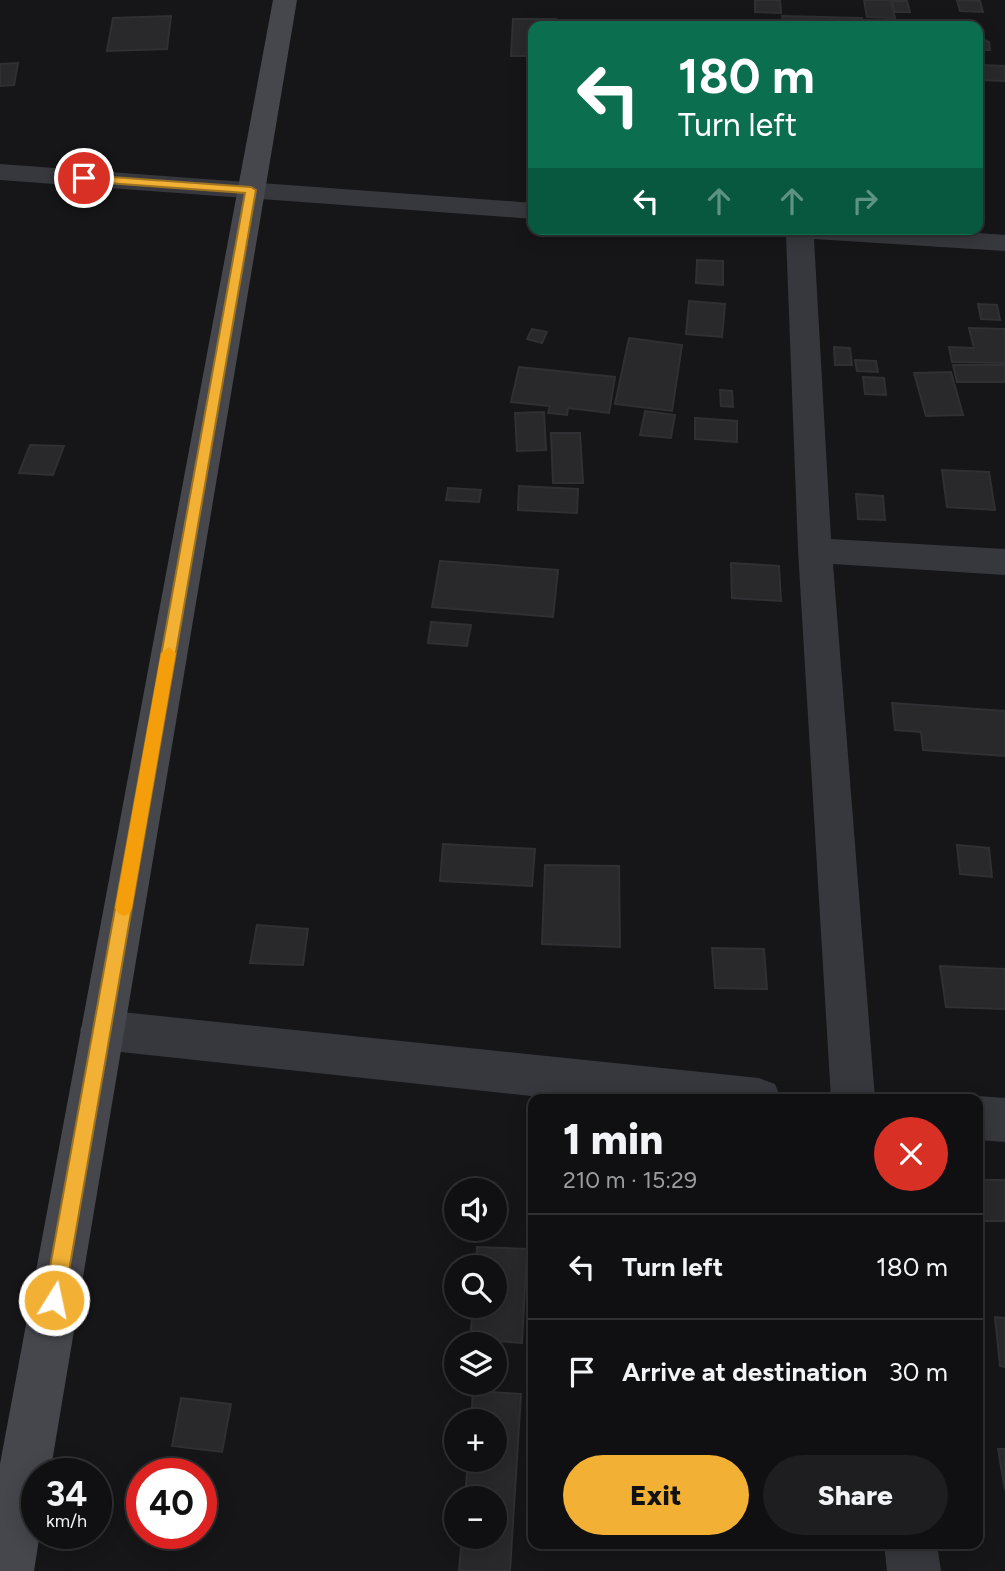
<!DOCTYPE html>
<html lang="en">
<head>
<meta charset="utf-8">
<style>
	:root { --surface:#101012; --page:#1e1e20; --text:#f1f3f6; --muted:#9c9d9f; --line:#303032; --accent:#f2b134 }
	body { margin:0; font-family:Figtree,sans-serif; background:var(--page); color:var(--text); height:100vh; display:flex; flex-direction:column; font-size:26px; white-space:nowrap }
	* { box-sizing:border-box; margin:0 }
	p { font-size:23px; color:var(--muted) }
	.icon { flex:none; width:38px; height:38px; fill:none; stroke:currentColor; stroke-width:2; stroke-linecap:round; stroke-linejoin:round }
	.map { position:relative; flex:1; overflow:hidden }
	.panel { position:absolute; left:528px; top:1094px; width:455px; height:455px; display:flex; flex-direction:column; background:var(--surface); border-radius:14px; box-shadow:0 4px 18px #0003,0 0 0 2px var(--line) }
	.panel>* { flex:none }
	.hud { position:absolute; left:528px; top:21px; width:455px; height:214px; border-radius:14px; box-shadow:0 4px 18px #0003,0 0 0 2px var(--line); background:#0b6e4f; color:#fff; overflow:hidden }
	.buttons { position:absolute; left:444px; top:1178px; display:grid; gap:14px }
	.buttons a { display:grid; place-items:center; width:63px; height:63px; border-radius:50%; background:var(--surface); box-shadow:0 4px 18px #0003,0 0 0 2px var(--line); font-size:35px }
	.speed { position:absolute; left:21px; top:1458px; display:flex; gap:14px; font-size:35px; font-weight:700; text-align:center }
	.speed>* { display:grid; place-content:center; width:91px; height:91px; border-radius:50%; background:var(--surface); box-shadow:0 4px 18px #0003,0 0 0 2px var(--line); line-height:1 }
	.speed small { font-size:18px; font-weight:400 }
	.speed .limit { border:10px solid #d22; background:#fff; color:#111 }
	.pin { position:absolute; display:grid; place-items:center; width:60px; height:60px; color:#fff; margin:-30px; border:4px solid #fff; border-radius:50%; box-shadow:0 2px 7px #0007 }
	.me { position:absolute; width:77px; margin:-38px; rotate:10deg; stroke-linejoin:round; filter:drop-shadow(0 0 5px #0008) }
	.turn { display:flex; align-items:center; gap:24px; height:147px; padding:0 35px; font-size:32px }
	.turn .icon { width:91px; height:91px; stroke-width:2.5 }
	.turn b { display:block; font-size:49px; line-height:60px }
	.lanes { display:flex; align-items:center; height:66px; padding:0 35px; background:#0003; justify-content:center; gap:35px; direction:ltr }
	.lanes .off { opacity:.35 }
	.round { display:grid; place-items:center; flex:none; width:74px; height:74px; border-radius:37px; background:var(--page) }
	.head { display:flex; align-items:center; justify-content:space-between; height:119px; padding:0 35px }
	h1 { font-size:42px; font-weight:800; line-height:52px }
	.action { display:flex; gap:14px; margin-top:auto; padding:14px 35px }
	.action a { flex:1; height:80px; border-radius:42px; background:var(--accent); color:#111; font-size:28px; font-weight:800; line-height:80px; text-align:center }
	.action a+a { background:var(--page); color:var(--text) }
	ul { padding:0; list-style:none }
	li { display:flex; align-items:center; gap:21px; height:105px; padding:0 35px; border-top:2px solid var(--line) }
	li div { flex:1 }
	li b { display:block; font-size:26px }
	li em { font-style:normal }
	.map>svg:first-child { display:block }
	.building { fill:#29292c; stroke:#303034; stroke-width:2 }
	.lines { fill:none; stroke-linecap:round; stroke-linejoin:round }
	.street { fill:#37383d; fill-rule:evenodd }
	.secondary { fill:#45474d; fill-rule:evenodd }
	.route { fill:#f2b134; stroke:#9d7322; stroke-width:2 }
	.slow { fill:#f59e0b }
</style>
</head>
<body>
<div class="map">
<svg width="1005" height="1571" viewBox="0 0 1005 1571">
	<rect width="100%" height="100%" fill="#161618"/>
	<g class="building">
		<path d="M 755,0 L 780,0 L 781,13 L 755,12 Z"/>
		<path d="M 864,0 L 891,0 L 895,18 L 867,17 Z"/>
		<path d="M 957,0 L 980,1 L 983,12 L 960,11 Z"/>
		<path d="M 892,1 L 907,1 L 910,12 L 895,12 Z"/>
		<path d="M 171,16 L 167,49 L 107,51 L 113,18 Z"/>
		<path d="M 782,16 L 862,18 L 864,26 L 784,26 Z"/>
		<path d="M 513,19 L 556,19 L 556,26 L 534,26 L 534,56 L 511,56 Z"/>
		<path d="M 635,21 L 665,21 L 666,26 L 635,26 Z"/>
		<path d="M 557,22 L 590,23 L 591,26 L 557,26 Z"/>
		<path d="M 978,37 L 989,42 L 990,50 L 978,50 Z"/>
		<path d="M 18,63 L 14,85 L 0,86 L 0,64 Z"/>
		<path d="M 978,65 L 1005,66 L 1005,81 L 980,80 Z"/>
		<path d="M 697,260 L 723,261 L 723,285 L 696,283 Z"/>
		<path d="M 689,301 L 725,304 L 722,337 L 686,334 Z"/>
		<path d="M 978,304 L 997,305 L 1000,320 L 981,319 Z"/>
		<path d="M 969,328 L 1005,329 L 1005,363 L 952,362 L 949,347 L 974,348 Z"/>
		<path d="M 532,329 L 547,332 L 542,343 L 527,339 Z"/>
		<path d="M 629,338 L 682,345 L 672,411 L 615,404 Z"/>
		<path d="M 834,347 L 850,348 L 852,365 L 835,365 Z"/>
		<path d="M 855,360 L 876,361 L 878,372 L 857,371 Z"/>
		<path d="M 953,365 L 1005,365 L 1005,382 L 957,382 Z"/>
		<path d="M 519,367 L 615,377 L 609,413 L 568,408 L 567,415 L 548,413 L 550,406 L 511,402 Z"/>
		<path d="M 951,372 L 963,415 L 926,416 L 914,373 Z"/>
		<path d="M 863,377 L 884,378 L 886,395 L 865,394 Z"/>
		<path d="M 720,390 L 732,391 L 733,407 L 721,406 Z"/>
		<path d="M 645,411 L 675,415 L 671,438 L 640,435 Z"/>
		<path d="M 544,412 L 546,450 L 517,451 L 515,413 Z"/>
		<path d="M 695,418 L 737,421 L 737,442 L 695,439 Z"/>
		<path d="M 551,433 L 580,433 L 583,483 L 553,483 Z"/>
		<path d="M 30,445 L 64,446 L 53,475 L 19,473 Z"/>
		<path d="M 942,470 L 989,472 L 995,510 L 947,507 Z"/>
		<path d="M 519,486 L 578,489 L 577,513 L 518,510 Z"/>
		<path d="M 448,488 L 481,490 L 479,502 L 446,500 Z"/>
		<path d="M 856,494 L 883,496 L 885,520 L 858,519 Z"/>
		<path d="M 440,561 L 558,570 L 553,617 L 432,607 Z"/>
		<path d="M 731,563 L 779,566 L 781,601 L 732,598 Z"/>
		<path d="M 431,622 L 471,625 L 467,646 L 428,643 Z"/>
		<path d="M 892,703 L 1005,711 L 1005,756 L 923,750 L 921,732 L 895,730 Z"/>
		<path d="M 443,844 L 535,849 L 532,886 L 440,881 Z"/>
		<path d="M 957,845 L 989,848 L 992,877 L 960,874 Z"/>
		<path d="M 545,865 L 619,866 L 620,947 L 542,944 Z"/>
		<path d="M 257,925 L 308,929 L 303,965 L 250,963 Z"/>
		<path d="M 712,948 L 764,949 L 767,989 L 715,988 Z"/>
		<path d="M 940,966 L 1005,969 L 1005,1009 L 946,1007 Z"/>
		<path d="M 978,1180 L 1005,1180 L 1005,1221 L 981,1221 Z"/>
		<path d="M 477,1247 L 527,1249 L 522,1343 L 470,1339 L 473,1306 L 495,1306 L 495,1267 L 476,1267 Z"/>
		<path d="M 529,1311 L 534,1311 L 534,1388 L 528,1388 Z"/>
		<path d="M 995,1317 L 1005,1318 L 1005,1367 L 1000,1366 Z"/>
		<path d="M 473,1391 L 521,1394 L 510,1571 L 459,1571 L 462,1536 L 495,1536 L 495,1498 L 465,1498 L 468,1460 L 495,1460 L 495,1421 L 471,1421 Z"/>
		<path d="M 181,1398 L 231,1404 L 222,1452 L 172,1446 Z"/>
		<path d="M 998,1449 L 1005,1449 L 1005,1490 Z"/>
	</g>
	<g class="lines">
		<g class="street">
			<path d="M 0,164 L 534,203 L 534,219 L 0,180 Z"/>
			<path d="M 780,229 L 924,229 L 1005,235 L 1005,251 L 814,239 L 831,539 L 1005,549 L 1005,575 L 833,564 L 875,1099 L 831,1099 L 798,550 L 786,235 Z"/>
			<path d="M 102,1010 L 759,1078 L 775,1084 L 781,1099 L 559,1099 L 102,1050 L 87,1044 L 80,1030 L 87,1016 Z"/>
			<path d="M 978,1096 L 1005,1098 L 1005,1142 L 978,1140 L 978,1099 L 971,1099 Z"/>
			<path d="M 884,1544 L 937,1544 L 941,1571 L 887,1571 Z"/>
		</g>
		<path class="secondary" d="M 273,0 L 297,0 L 50,1474 L 37,1474 L 37,1533 L 40,1533 L 34,1571 L 0,1571 L 0,1464 Z"/>
	</g>
	<path class="route" d="M 84,175 L 251,187 L 256,190 L 64,1300 L 61,1308 L 54,1310 L 47,1308 L 44,1300 L 245,193 L 80,181 L 80,176 Z"/>
	<path class="slow" d="M 169,647 L 176,653 L 132,908 L 130,913 L 124,916 L 118,913 L 115,908 L 161,653 Z"/>
</svg>
<div class="buttons">
<a><svg class="icon" aria-label="sound" viewBox="0 0 24 24"><path d="M4 9h4l5-4v14l-5-4H4zM17 9q2 3 0 6"/></svg></a>
<a><svg class="icon" aria-label="search" viewBox="0 0 24 24"><circle cx="10" cy="10" r="6"/><path d="M15 15l6 6"/></svg></a>
<a><svg class="icon" aria-label="layers" viewBox="0 0 24 24"><path d="M12 4l9 5-9 5-9-5zM3 14l9 5 9-5"/></svg></a>
<a>+</a>
<a>−</a>
</div>
<div class="speed"><div>34<small>km/h</small></div><div class="limit">40</div></div>
<div class="pin" style="left:84px;top:178px;background:#d93025"><svg class="icon" aria-label="arrive" viewBox="0 0 24 24"><path d="M6 21V4h12l-3 4 3 4H6"/></svg></div>
<svg class="me" style="left:54px;top:1300px" viewBox="-20 -20 40 40"><circle r="17" fill="#f2b134" stroke="#fff" stroke-width="3"/><path d="M0-11L8 9 0 5-8 9z" fill="#fff"/></svg>
<div class="hud">
<div class="turn"><svg class="icon" aria-label="left" viewBox="0 0 24 24"><path d="M17 20v-9H6M10 6l-5 5 5 5"/></svg><div><b>180 m</b>Turn left</div></div>
<div class="lanes"><svg class="icon" aria-label="left" viewBox="0 0 24 24"><path d="M17 20v-9H6M10 6l-5 5 5 5"/></svg><svg class="icon off" aria-label="ahead" viewBox="0 0 24 24"><path d="M12 20V5M6 11l6-6 6 6"/></svg><svg class="icon off" aria-label="ahead" viewBox="0 0 24 24"><path d="M12 20V5M6 11l6-6 6 6"/></svg><svg class="icon off" aria-label="right" viewBox="0 0 24 24"><path d="M7 20v-9h11M14 6l5 5-5 5"/></svg></div>
</div>
<section class="panel">
<div class="head"><div><h1>1 min</h1><p>210 m · 15:29</p></div><a class="round" style="background:#d93025;color:#fff"><svg class="icon" aria-label="close" viewBox="0 0 24 24"><path d="M6 6l12 12M18 6L6 18"/></svg></a></div>
<ul>
<li><svg class="icon" aria-label="left" viewBox="0 0 24 24"><path d="M17 20v-9H6M10 6l-5 5 5 5"/></svg><div><b>Turn left</b></div><em>180 m</em></li>
<li><svg class="icon" aria-label="arrive" viewBox="0 0 24 24"><path d="M6 21V4h12l-3 4 3 4H6"/></svg><div><b>Arrive at destination</b></div><em>30 m</em></li>
</ul>
<div class="action"><a>Exit</a><a>Share</a></div>
</section>
</div>
</body>
</html>
